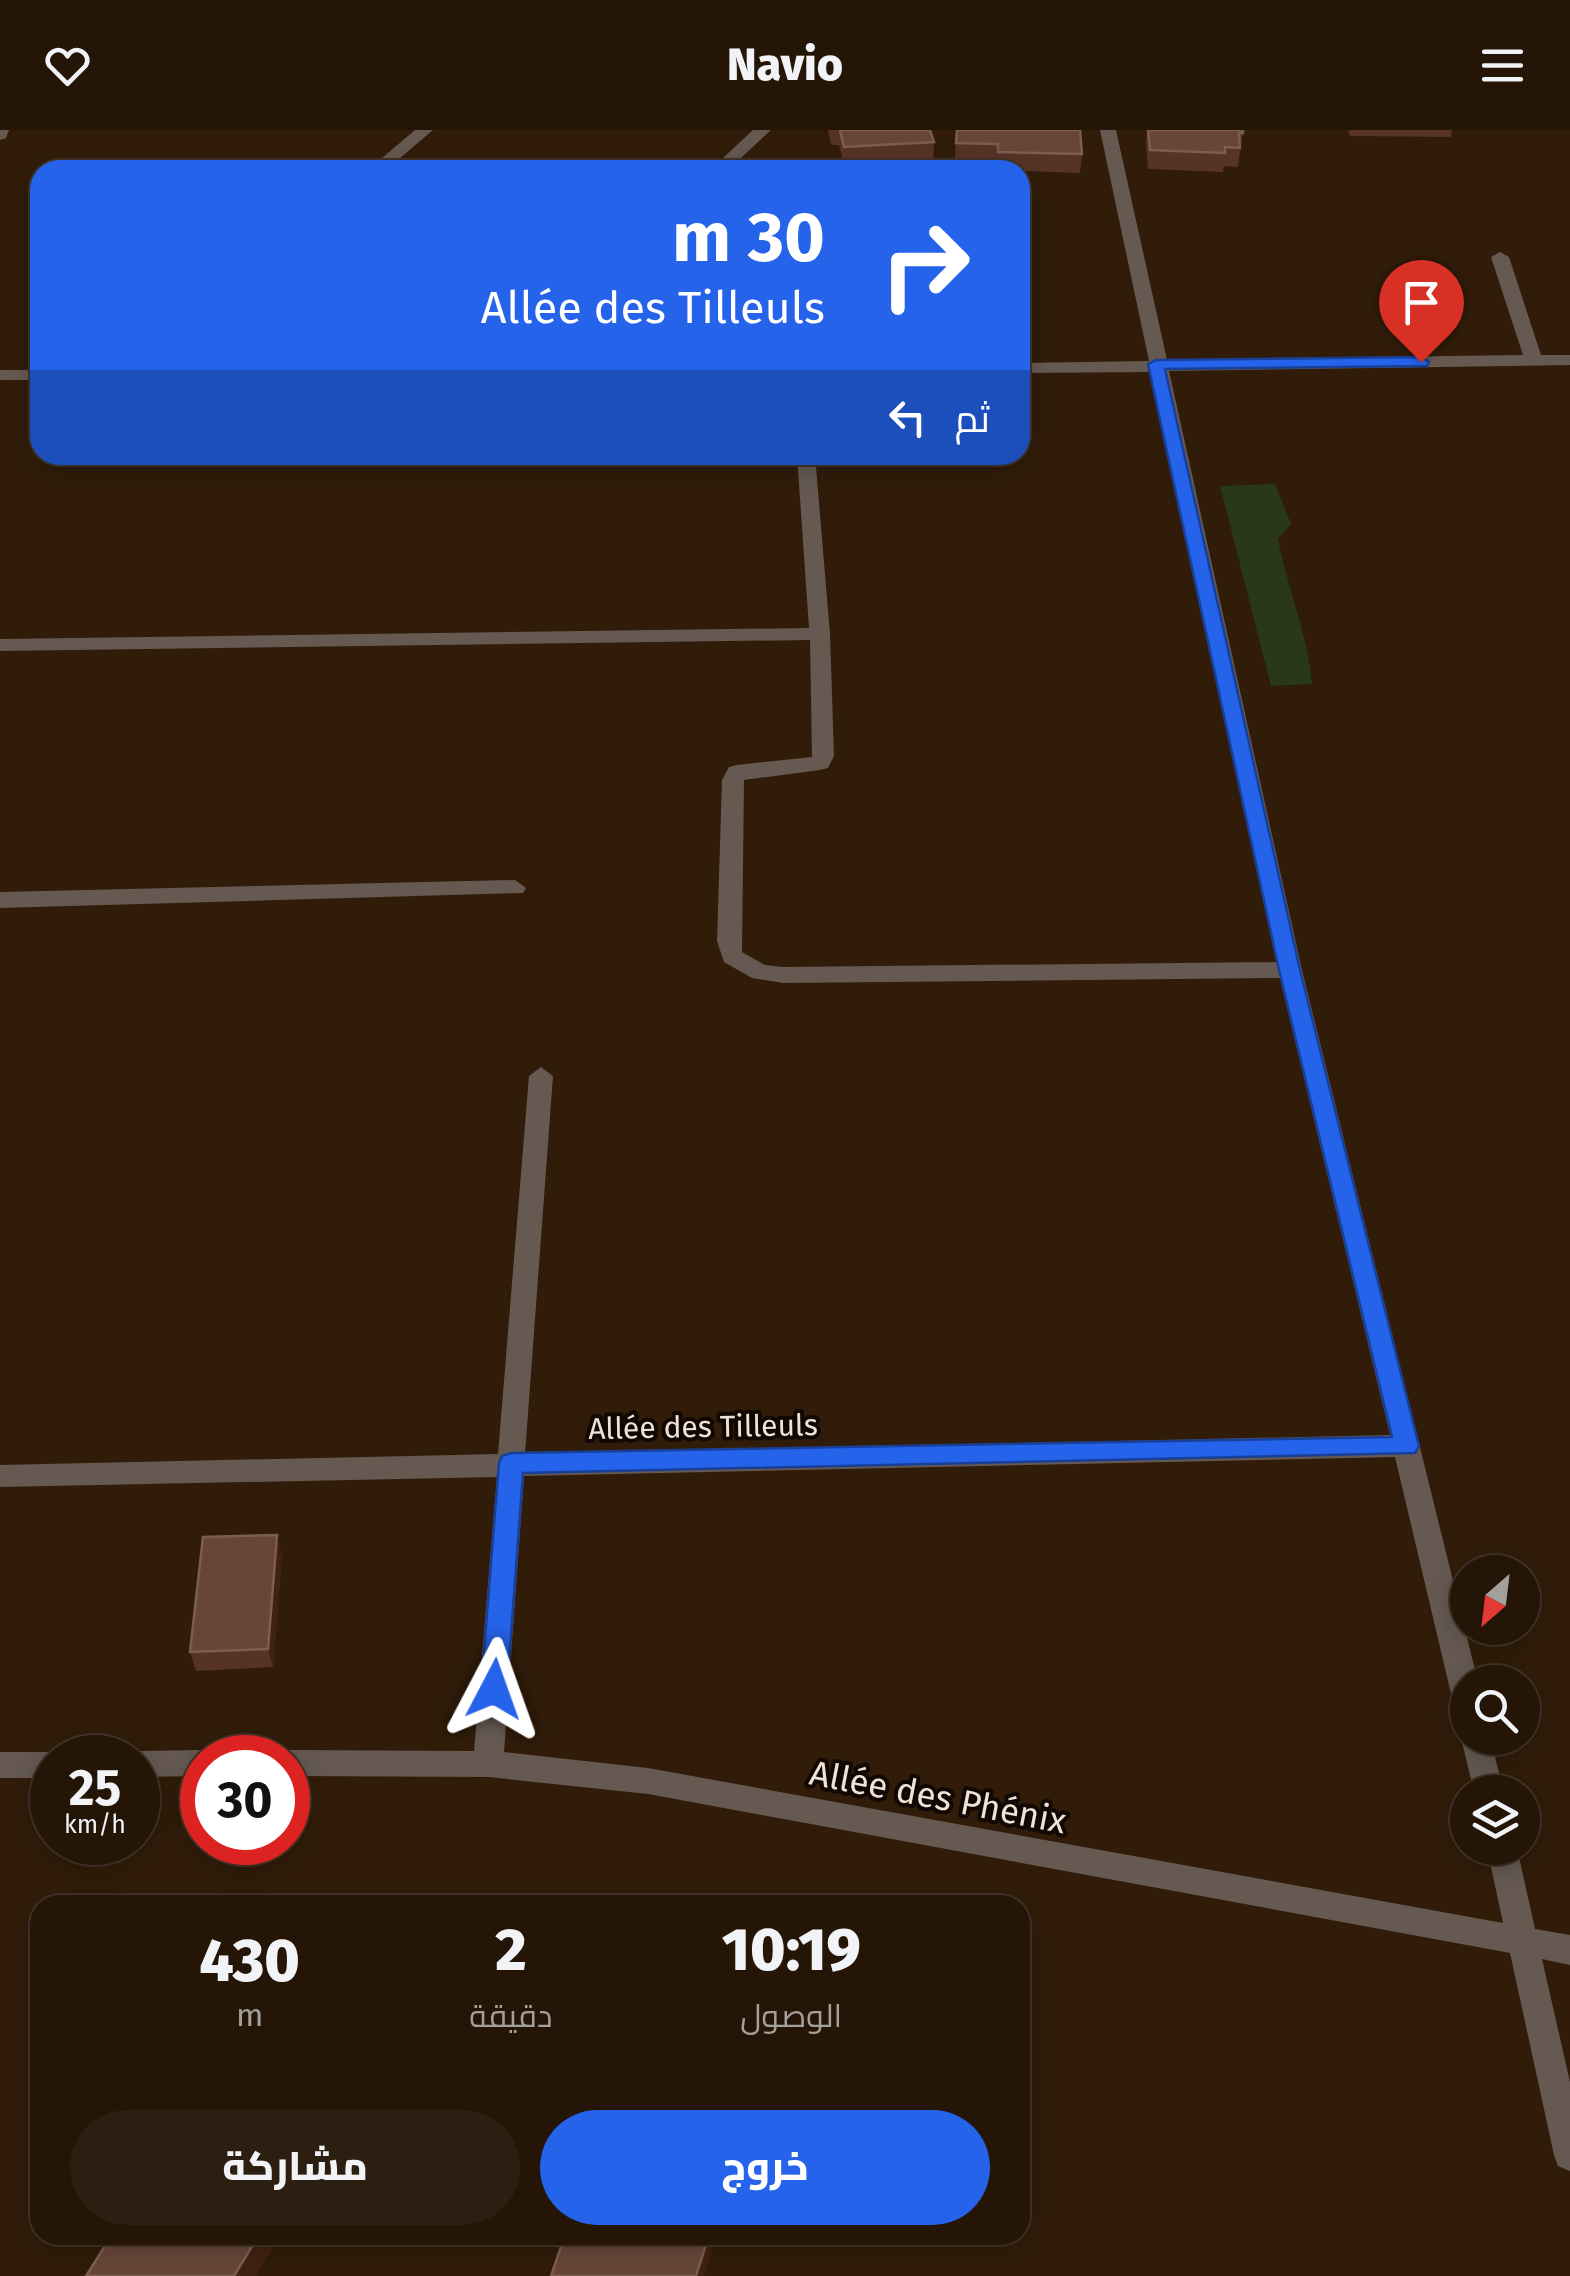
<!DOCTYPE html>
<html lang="ar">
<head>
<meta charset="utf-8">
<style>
	:root { --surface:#241507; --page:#2c1e11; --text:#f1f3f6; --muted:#a39f9b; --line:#413428; --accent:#2563eb }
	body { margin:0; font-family:"Fira Sans",Cairo,sans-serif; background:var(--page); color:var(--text); direction:rtl; height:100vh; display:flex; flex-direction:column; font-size:38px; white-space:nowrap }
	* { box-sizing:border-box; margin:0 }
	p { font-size:32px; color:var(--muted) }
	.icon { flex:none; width:55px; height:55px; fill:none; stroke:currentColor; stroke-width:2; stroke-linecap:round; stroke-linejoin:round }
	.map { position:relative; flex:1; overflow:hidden; direction:ltr }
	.side { position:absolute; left:30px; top:1765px; width:1000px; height:350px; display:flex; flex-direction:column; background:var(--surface); border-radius:30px; box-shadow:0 5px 25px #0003,0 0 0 2px var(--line); direction:rtl }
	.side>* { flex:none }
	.hud { position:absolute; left:30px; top:30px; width:1000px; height:305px; border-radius:30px; box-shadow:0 5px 25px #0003,0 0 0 2px var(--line); direction:rtl; background:#2563eb; color:#fff; overflow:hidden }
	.needle { width:65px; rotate:208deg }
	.buttons { position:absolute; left:1450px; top:1425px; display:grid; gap:20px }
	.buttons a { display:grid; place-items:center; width:90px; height:90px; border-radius:50%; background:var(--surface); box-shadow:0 5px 25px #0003,0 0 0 2px var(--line); font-size:50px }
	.speed { position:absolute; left:30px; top:1605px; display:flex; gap:20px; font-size:50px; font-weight:700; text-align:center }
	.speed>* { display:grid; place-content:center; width:130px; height:130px; border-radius:50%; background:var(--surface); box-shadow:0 5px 25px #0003,0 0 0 2px var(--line); line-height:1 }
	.speed small { font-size:25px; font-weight:400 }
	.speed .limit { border:15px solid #d22; background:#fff; color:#111 }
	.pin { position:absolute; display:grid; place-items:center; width:85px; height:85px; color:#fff; margin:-102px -42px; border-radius:50% 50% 50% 0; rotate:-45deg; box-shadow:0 0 10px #0007 }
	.pin .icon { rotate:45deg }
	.me { position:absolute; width:110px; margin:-55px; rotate:4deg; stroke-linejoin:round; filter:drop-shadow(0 0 8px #0008) }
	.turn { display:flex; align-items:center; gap:35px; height:210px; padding:0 40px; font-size:45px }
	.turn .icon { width:130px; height:130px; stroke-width:2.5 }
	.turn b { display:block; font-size:70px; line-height:85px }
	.then { display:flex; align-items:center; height:95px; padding:0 40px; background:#0003; gap:20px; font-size:38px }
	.eta { display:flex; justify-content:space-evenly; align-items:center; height:170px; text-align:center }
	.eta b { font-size:60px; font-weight:800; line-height:70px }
	.cta { display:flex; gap:20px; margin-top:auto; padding:20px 40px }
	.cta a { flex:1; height:115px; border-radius:60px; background:var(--accent); color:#fff; font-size:40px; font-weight:800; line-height:115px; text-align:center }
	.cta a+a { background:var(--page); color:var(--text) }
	header { display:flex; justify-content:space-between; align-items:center; height:130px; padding:0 40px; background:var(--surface); font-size:45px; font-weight:800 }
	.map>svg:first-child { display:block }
	.green { fill:#2a381a }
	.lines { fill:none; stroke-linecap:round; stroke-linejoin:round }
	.minor { fill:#655952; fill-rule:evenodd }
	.wall { fill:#573325 }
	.shaded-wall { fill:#402212 }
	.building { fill:#674638; stroke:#7c5e51; stroke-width:2.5 }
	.route { fill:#2563eb; stroke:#184099; stroke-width:2.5 }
	.labels { text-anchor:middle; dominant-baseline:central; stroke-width:8; stroke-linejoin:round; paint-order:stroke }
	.street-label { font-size:30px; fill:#f0e2d6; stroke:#110803 }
	.near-street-label { font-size:35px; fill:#f0e2d6; stroke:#110803 }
</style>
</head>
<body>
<header><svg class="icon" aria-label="menu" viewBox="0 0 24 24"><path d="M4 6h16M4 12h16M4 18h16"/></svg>Navio<svg class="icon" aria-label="heart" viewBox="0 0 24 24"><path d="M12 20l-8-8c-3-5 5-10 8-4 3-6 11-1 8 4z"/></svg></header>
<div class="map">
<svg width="1570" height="2146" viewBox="0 0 1570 2146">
	<rect width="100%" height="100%" fill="#301c09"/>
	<path class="green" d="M 1275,354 L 1291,394 L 1278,409 C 1287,457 1308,505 1312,554 L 1271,556 L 1220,356 Z"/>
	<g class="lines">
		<g class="minor">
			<path d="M 0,0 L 9,0 L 6,8 L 0,10 Z"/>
			<path d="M 415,0 L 433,0 L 386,40 L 368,40 Z"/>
			<path d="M 753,0 L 771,0 L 728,40 L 710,40 Z"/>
			<path d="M 1100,0 L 1116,0 L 1167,230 L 1523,225 L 1491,127 L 1500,122 L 1509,127 L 1541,225 L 1570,225 L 1570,235 L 1169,241 L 1302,840 L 1478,1552 L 1468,1552 L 1468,1585 L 1458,1581 L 1453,1572 L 1395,1327 L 524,1346 L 504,1622 L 648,1638 L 1503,1793 L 1487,1718 L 1517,1718 L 1535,1799 L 1570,1805 L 1570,1835 L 1542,1829 L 1570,1952 L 1570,2041 L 1558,2036 L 1554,2025 L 1510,1823 L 648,1664 L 488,1647 L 288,1646 L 288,1628 L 276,1628 L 288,1620 L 474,1621 L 497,1347 L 0,1357 L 0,1335 L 498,1324 L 529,946 L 541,937 L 553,946 L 525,1324 L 1390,1305 L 1280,848 L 783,853 L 752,848 L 724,832 L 717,811 L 722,650 L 729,637 L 737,635 L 812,627 L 810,510 L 0,521 L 0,509 L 809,498 L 797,325 L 815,325 L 830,504 L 834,626 L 828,638 L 820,640 L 744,650 L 742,822 L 765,835 L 783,837 L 1277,832 L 1151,242 L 1020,243 L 1020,233 L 1149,231 Z"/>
			<rect x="0" y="240" width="40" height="10"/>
			<path d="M 515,750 L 526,758 L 523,763 L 0,778 L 0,762 Z"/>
			<path d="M 1468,1598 L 1468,1608 L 1490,1608 L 1504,1662 L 1474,1662 L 1461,1608 Z"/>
			<path d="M 202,1620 L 214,1628 L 202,1628 L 202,1646 L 138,1647 L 138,1628 L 126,1628 L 138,1621 Z"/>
			<path d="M 0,1622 L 52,1622 L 63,1628 L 52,1628 L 52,1648 L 0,1648 Z"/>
		</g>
	</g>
	<g class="wall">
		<path d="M 828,0 L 930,0 L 934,12 L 933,32 L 844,36 L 839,15 L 831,15 Z"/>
		<path d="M 956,0 L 1080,0 L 1082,24 L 1080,43 L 997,40 L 997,33 L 955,32 Z"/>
		<path d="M 1147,0 L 1243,0 L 1238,37 L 1224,36 L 1223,42 L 1148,39 L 1146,11 Z"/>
		<path d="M 1348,0 L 1452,0 L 1451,7 L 1350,6 Z"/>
		<path d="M 282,1424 L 273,1537 L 196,1541 L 190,1522 Z"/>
	</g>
	<g class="shaded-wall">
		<path d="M 277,1405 L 282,1424 L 273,1537 L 268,1519 Z"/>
		<path d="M 259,2105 L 280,2105 L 256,2146 L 234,2146 Z"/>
		<path d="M 709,2105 L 717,2105 L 704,2146 L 696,2146 Z"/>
	</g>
	<g class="building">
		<path d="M 840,0 L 930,0 L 934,12 L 844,17 Z"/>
		<path d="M 957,0 L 1080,0 L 1082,24 L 998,22 L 998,14 L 956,13 Z"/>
		<path d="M 1148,0 L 1243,0 L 1243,3 L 1239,3 L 1240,18 L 1225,17 L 1225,23 L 1150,20 Z"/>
		<path d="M 848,35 L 898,37 L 898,40 L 847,40 Z"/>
		<path d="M 277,1405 L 268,1519 L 190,1522 L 203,1407 Z"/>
		<path d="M 112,2105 L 259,2105 L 234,2146 L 86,2146 Z"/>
		<path d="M 565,2105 L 709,2105 L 696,2146 L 551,2146 Z"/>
	</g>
	<path class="route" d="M 1421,227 L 1429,232 L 1427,236 L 1165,239 L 1300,840 L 1419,1316 L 1415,1323 L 523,1343 L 507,1559 L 503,1567 L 494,1571 L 485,1567 L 481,1559 L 499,1333 L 502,1326 L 511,1323 L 1392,1307 L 1279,840 L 1148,234 L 1156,230 Z"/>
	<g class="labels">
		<g class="street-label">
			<text transform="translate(703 1297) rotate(-1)">Allée des Tilleuls</text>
		</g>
		<g class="near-street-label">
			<text transform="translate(938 1667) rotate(11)">Allée des Phénix</text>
		</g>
	</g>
</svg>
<div class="buttons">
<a><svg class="needle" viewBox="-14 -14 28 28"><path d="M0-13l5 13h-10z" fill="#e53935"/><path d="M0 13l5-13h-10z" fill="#a39f9b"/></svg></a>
<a><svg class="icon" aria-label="search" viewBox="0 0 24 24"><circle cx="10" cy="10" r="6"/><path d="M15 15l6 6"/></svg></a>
<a><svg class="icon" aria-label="layers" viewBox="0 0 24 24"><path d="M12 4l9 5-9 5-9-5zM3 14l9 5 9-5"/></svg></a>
</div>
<div class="speed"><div>25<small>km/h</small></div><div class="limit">30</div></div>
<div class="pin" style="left:1421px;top:232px;background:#d93025"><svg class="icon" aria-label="arrive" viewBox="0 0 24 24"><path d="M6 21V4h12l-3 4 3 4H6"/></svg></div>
<svg class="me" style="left:494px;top:1559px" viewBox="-20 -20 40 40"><path d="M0-17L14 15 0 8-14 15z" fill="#2563eb" stroke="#fff" stroke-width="4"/></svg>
<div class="hud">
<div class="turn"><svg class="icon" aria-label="right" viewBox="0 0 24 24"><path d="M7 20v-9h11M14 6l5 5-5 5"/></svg><div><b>30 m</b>Allée des Tilleuls</div></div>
<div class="then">ثم<svg class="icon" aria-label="left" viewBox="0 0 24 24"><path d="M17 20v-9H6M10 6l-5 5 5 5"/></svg></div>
</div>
<section class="side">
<div class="eta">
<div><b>10:19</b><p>الوصول</p></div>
<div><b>2</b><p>دقيقة</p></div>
<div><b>430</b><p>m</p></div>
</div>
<div class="cta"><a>خروج</a><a>مشاركة</a></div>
</section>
</div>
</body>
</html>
